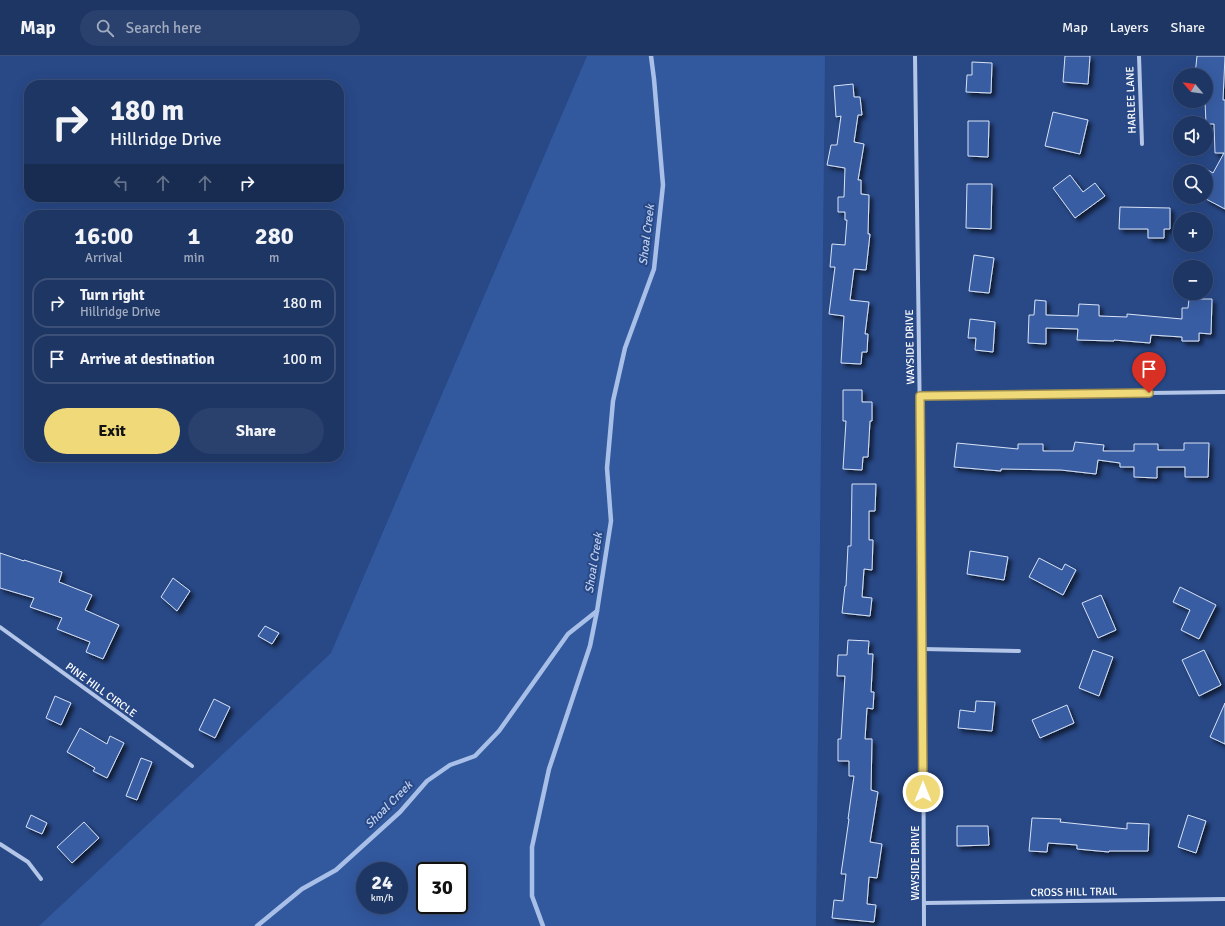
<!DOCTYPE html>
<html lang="en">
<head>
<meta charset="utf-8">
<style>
	:root { --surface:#1e3664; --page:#2b416d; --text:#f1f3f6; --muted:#a1abbf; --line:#3c5078; --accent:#f0d979 }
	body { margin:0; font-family:Signika,sans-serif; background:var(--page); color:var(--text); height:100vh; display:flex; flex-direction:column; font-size:15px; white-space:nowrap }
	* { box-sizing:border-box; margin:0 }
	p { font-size:13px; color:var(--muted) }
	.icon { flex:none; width:22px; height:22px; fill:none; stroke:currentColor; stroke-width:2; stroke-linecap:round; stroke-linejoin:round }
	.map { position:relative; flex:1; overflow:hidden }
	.side { position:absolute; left:24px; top:154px; width:320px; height:252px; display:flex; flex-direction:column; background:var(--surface); border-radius:16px; box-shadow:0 4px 16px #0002,0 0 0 1px var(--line) }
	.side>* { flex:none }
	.banner { position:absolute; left:24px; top:24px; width:320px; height:122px; border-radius:16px; box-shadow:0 4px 16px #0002,0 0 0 1px var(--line); background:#1e3664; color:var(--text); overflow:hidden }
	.needle { width:26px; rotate:299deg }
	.buttons { position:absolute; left:1173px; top:12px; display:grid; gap:8px }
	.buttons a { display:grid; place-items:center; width:40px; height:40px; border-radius:50%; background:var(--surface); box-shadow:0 4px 16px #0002,0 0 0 1px var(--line); font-size:20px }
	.speed { position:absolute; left:356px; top:806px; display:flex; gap:8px; font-size:20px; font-weight:700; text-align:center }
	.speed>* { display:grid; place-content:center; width:52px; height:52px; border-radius:50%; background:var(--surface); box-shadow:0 4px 16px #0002,0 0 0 1px var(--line); line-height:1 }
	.speed small { font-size:10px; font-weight:400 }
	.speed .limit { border:2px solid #111; border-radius:6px; background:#fff; color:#111 }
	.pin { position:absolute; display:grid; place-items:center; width:34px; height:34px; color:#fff; margin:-41px -17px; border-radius:50% 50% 50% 0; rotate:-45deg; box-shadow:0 0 4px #0007 }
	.pin .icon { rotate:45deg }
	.me { position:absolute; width:44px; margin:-22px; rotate:0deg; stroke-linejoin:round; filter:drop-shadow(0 0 3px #0008) }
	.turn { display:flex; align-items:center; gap:14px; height:84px; padding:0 20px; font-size:18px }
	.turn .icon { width:52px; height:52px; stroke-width:2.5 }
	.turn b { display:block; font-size:28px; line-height:34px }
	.lanes { display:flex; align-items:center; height:38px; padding:0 20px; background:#0003; justify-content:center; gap:20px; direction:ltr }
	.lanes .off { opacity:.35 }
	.eta { display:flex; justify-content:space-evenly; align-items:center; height:68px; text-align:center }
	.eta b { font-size:24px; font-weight:800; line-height:28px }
	.action { display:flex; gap:8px; margin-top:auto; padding:8px 20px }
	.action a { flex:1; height:46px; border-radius:24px; background:var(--accent); color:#111; font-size:16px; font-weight:800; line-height:46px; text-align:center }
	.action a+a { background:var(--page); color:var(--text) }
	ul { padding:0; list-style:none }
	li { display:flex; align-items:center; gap:12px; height:50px; margin:0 8px 6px; padding:0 12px; border:2px solid var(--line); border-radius:16px }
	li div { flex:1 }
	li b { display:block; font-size:15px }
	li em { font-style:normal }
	header { display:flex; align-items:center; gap:24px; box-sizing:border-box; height:56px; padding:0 20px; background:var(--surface); border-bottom:1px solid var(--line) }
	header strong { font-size:19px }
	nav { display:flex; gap:22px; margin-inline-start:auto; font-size:14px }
	.search { width:280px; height:36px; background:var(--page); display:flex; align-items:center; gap:10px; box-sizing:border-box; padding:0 14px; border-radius:22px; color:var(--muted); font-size:15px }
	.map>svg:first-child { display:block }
	.green { fill:#32589e; fill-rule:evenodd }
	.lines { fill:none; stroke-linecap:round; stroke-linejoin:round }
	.stream { stroke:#a8bfe8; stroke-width:4.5 }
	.building { fill:#385da3; stroke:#d7e2f6; filter:url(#shadow) }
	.street { stroke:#b3c6e8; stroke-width:4 }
	.route-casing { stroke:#9c8d4f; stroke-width:10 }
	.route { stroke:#f0d979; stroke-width:7 }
	.labels { text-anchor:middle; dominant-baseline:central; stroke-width:4; stroke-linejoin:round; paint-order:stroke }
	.street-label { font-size:11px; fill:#fff; stroke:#284886 }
	.water-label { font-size:12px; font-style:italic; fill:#bfd0ef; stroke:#284886 }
</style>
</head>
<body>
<header>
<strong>Map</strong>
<div class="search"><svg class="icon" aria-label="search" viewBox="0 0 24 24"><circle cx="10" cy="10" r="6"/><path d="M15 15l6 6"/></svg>Search here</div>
<nav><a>Map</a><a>Layers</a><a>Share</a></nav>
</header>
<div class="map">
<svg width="1225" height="870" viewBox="0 0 1225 870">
	<defs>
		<filter id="shadow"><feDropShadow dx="3.5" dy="3.5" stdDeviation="2" flood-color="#0009"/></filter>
	</defs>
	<rect width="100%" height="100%" fill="#284886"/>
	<path class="green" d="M 587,0 L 825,0 L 816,870 L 39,870 L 331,597 ZM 365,815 L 399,815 L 399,849 L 365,849 ZM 425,815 L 459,815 L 459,849 L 425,849 Z"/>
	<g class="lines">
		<g class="stream">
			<path d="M 257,870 L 302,833 L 336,814 L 400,756 L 427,725 L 450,709 L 475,700 L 499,675 L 568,578 L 597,555"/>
			<path d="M 543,870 L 532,840 L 532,791 L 549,713 L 590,590 L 597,555 L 611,465 L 607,412 L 613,345 L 625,292 L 654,213 L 663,129 L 654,23 L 651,0"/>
		</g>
	</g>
	<g class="building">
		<path d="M 1065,0 L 1090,0 L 1088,28 L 1063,26 Z"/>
		<path d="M 1197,0 L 1225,0 L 1223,44 L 1225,44 L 1225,153 L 1206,143 L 1206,113 L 1213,117 L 1224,97 L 1215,97 L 1214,68 L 1206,68 L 1205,45 L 1206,45 L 1206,19 L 1195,19 Z"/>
		<path d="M 972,6 L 992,7 L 991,37 L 966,36 L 967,19 L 972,19 Z"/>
		<path d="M 853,28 L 854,41 L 860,41 L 862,59 L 858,59 L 854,86 L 864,88 L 858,124 L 861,124 L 861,138 L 869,139 L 868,178 L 870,178 L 866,214 L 854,213 L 850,244 L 869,246 L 865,278 L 868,278 L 867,296 L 862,296 L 861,308 L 841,307 L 844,260 L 829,258 L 835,211 L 830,211 L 832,188 L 845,189 L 847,164 L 845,164 L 845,156 L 838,156 L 838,141 L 844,141 L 845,112 L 827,109 L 831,89 L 837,89 L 841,60 L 836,61 L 834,30 Z"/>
		<path d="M 1053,56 L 1088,64 L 1080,98 L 1045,90 Z"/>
		<path d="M 968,65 L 989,65 L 988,101 L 968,100 Z"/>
		<path d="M 1070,119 L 1083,136 L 1095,127 L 1105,140 L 1075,162 L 1053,132 Z"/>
		<path d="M 967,128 L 992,128 L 991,173 L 966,172 Z"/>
		<path d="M 1120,151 L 1170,152 L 1170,173 L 1164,173 L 1164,182 L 1148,182 L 1148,173 L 1119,173 Z"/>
		<path d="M 974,199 L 994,202 L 989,237 L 969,235 Z"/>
		<path d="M 1189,243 L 1212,243 L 1211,278 L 1199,277 L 1199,285 L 1182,285 L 1182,281 L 1151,279 L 1150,287 L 1114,284 L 1114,285 L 1077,284 L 1078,273 L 1046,272 L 1046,288 L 1028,287 L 1029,259 L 1034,259 L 1035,244 L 1046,245 L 1046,259 L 1078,260 L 1079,248 L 1099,249 L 1099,260 L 1127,261 L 1127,258 L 1182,263 L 1182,252 L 1188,252 Z"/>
		<path d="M 970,263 L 995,266 L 993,296 L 975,294 L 976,282 L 968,282 Z"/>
		<path d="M 843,334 L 862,334 L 862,346 L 872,346 L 872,365 L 870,365 L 868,401 L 863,401 L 862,414 L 843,413 L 846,365 L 843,365 Z"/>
		<path d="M 1075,386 L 1104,389 L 1103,395 L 1134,395 L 1134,388 L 1158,388 L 1158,394 L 1184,394 L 1184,387 L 1209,387 L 1208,421 L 1185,421 L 1185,411 L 1157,411 L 1157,422 L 1134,421 L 1134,411 L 1120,411 L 1120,407 L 1098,404 L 1096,418 L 1061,414 L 1001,413 L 1001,415 L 954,411 L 957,387 L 1018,393 L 1018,388 L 1043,388 L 1043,395 L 1073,395 Z"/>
		<path d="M 852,428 L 876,428 L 875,455 L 869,455 L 869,484 L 873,484 L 872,514 L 864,513 L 862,541 L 872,542 L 870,560 L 842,557 L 845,530 L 846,530 L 848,490 L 851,490 Z"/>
		<path d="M 970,495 L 1008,501 L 1004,524 L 967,518 Z"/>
		<path d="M 0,497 L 24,505 L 24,504 L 62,516 L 59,526 L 92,539 L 85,554 L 119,569 L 103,603 L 86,596 L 90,586 L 57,573 L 62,562 L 30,551 L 34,542 L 0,532 Z"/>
		<path d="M 1039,502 L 1062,514 L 1065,508 L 1076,514 L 1063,539 L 1029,521 Z"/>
		<path d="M 173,522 L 190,535 L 177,555 L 161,541 Z"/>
		<path d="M 1180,531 L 1216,549 L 1199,583 L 1181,574 L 1190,554 L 1173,546 Z"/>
		<path d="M 1101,539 L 1116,574 L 1098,582 L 1082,547 Z"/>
		<path d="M 265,570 L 279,577 L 272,588 L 258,580 Z"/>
		<path d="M 848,584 L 869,585 L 868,598 L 873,598 L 871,636 L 874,636 L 873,653 L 867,652 L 865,683 L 872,683 L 871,734 L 878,736 L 870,786 L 882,788 L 877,822 L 869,821 L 867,848 L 876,849 L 874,866 L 832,862 L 834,844 L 843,845 L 846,818 L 841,818 L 849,763 L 848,763 L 854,720 L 849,720 L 849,705 L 838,705 L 838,683 L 841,683 L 845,620 L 837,620 L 838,599 L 847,599 Z"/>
		<path d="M 1093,594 L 1113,601 L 1099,640 L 1079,632 Z"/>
		<path d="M 1204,594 L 1221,629 L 1199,640 L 1182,604 Z"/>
		<path d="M 55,640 L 71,647 L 61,669 L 46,662 Z"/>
		<path d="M 214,643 L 230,651 L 215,682 L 199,674 Z"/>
		<path d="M 976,645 L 995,646 L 992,675 L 958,672 L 960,654 L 975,656 Z"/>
		<path d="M 1225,647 L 1225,688 L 1210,681 Z"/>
		<path d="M 1067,649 L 1074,667 L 1040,682 L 1032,664 Z"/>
		<path d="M 80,672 L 107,688 L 110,680 L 124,687 L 107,722 L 93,715 L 95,712 L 67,696 Z"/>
		<path d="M 141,702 L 152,706 L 137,744 L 126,740 Z"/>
		<path d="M 31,759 L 47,767 L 42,778 L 26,771 Z"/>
		<path d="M 1188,759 L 1206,765 L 1196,797 L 1178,791 Z"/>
		<path d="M 1032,762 L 1061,763 L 1060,766 L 1127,773 L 1127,767 L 1149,768 L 1148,795 L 1109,795 L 1109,796 L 1077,793 L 1077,789 L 1048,787 L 1047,796 L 1029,795 Z"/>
		<path d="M 84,766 L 99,782 L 72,807 L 57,791 Z"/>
		<path d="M 957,770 L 988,770 L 989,789 L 957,790 Z"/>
	</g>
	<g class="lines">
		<g class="street">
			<path d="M 915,0 L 923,593 L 924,870"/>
			<path d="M 1139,0 L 1142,88"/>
			<path d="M 920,340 L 1225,336"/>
			<path d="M 0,571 L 192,710"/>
			<path d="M 923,593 L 1019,595"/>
			<path d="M 0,788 L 28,806 L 41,823"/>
			<path d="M 924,847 L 1225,843"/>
		</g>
	</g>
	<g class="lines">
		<defs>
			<path id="route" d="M 923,736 L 920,340 L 1149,337"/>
		</defs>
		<use href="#route" class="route-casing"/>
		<use href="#route" class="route"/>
	</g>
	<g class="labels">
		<g class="street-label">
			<text transform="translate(1131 44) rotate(-92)">HARLEE LANE</text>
			<text transform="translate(910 291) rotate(-91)">WAYSIDE DRIVE</text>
			<text transform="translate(101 634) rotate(36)">PINE HILL CIRCLE</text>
			<text transform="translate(915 807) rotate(-90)">WAYSIDE DRIVE</text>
			<text transform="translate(1074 836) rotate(-1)">CROSS HILL TRAIL</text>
		</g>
		<g class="water-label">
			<text transform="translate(647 179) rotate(-83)">Shoal Creek</text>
			<text transform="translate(594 507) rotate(-81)">Shoal Creek</text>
			<text transform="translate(389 749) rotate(-45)">Shoal Creek</text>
		</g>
	</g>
</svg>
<div class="buttons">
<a><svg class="needle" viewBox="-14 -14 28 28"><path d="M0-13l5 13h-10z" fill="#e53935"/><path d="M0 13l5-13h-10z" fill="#a1abbf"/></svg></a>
<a><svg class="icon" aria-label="sound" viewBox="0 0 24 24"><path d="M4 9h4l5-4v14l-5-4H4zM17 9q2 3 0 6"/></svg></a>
<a><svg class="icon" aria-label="search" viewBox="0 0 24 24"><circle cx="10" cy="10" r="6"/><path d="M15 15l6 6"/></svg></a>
<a>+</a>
<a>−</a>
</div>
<div class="speed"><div>24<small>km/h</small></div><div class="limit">30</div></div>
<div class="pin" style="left:1149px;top:337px;background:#d93025"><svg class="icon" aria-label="arrive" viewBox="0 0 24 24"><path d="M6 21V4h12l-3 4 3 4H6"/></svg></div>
<svg class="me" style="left:923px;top:736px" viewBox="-20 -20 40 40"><circle r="17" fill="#f0d979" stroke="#fff" stroke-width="3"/><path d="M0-11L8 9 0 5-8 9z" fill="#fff"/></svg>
<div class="banner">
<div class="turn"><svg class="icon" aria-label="right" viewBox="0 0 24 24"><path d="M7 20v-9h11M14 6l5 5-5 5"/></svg><div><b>180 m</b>Hillridge Drive</div></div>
<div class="lanes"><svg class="icon off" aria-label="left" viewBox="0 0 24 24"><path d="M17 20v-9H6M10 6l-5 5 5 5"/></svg><svg class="icon off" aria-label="ahead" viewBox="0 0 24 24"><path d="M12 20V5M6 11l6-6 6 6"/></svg><svg class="icon off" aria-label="ahead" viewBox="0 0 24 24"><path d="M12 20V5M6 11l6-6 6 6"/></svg><svg class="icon" aria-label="right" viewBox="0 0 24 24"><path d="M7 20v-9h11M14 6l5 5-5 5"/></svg></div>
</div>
<section class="side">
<div class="eta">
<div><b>16:00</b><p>Arrival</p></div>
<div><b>1</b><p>min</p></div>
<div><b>280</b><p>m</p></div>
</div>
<ul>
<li><svg class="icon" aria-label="right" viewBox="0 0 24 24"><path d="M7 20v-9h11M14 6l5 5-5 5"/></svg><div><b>Turn right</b><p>Hillridge Drive</p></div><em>180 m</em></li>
<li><svg class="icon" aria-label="arrive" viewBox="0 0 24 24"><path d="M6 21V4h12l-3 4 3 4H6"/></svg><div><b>Arrive at destination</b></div><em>100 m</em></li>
</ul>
<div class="action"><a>Exit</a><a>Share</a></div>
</section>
</div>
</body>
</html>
